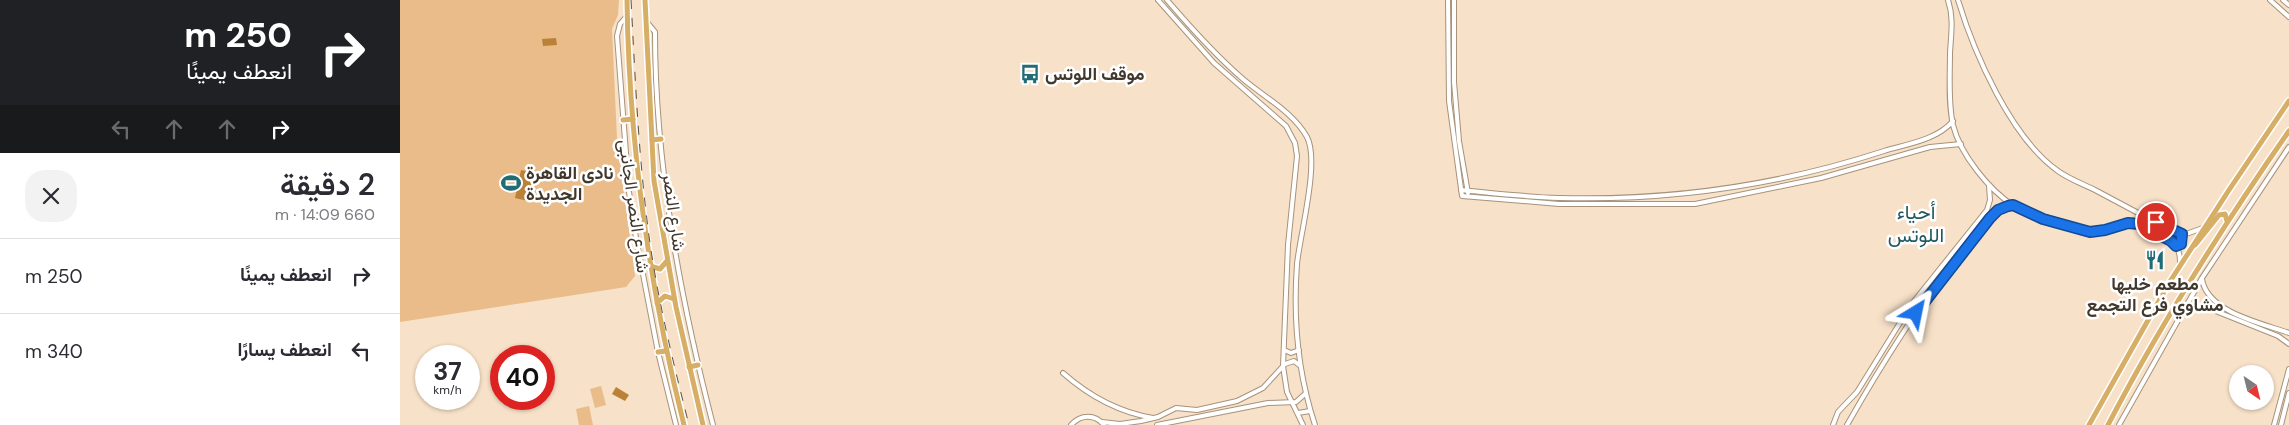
<!DOCTYPE html>
<html lang="ar">
<head>
<meta charset="utf-8">
<style>
	:root { --surface:#fff; --page:#f2f2f3; --text:#2b2b33; --muted:#7c7c81; --line:#e1e1e2 }
	body { margin:0; font-family:"DM Sans",Vazirmatn,sans-serif; background:var(--page); color:var(--text); direction:rtl; height:100vh; display:flex; flex-direction:column; font-size:19px; white-space:nowrap }
	* { box-sizing:border-box; margin:0 }
	p { font-size:16px; color:var(--muted) }
	.icon { flex:none; width:28px; height:28px; fill:none; stroke:currentColor; stroke-width:2; stroke-linecap:round; stroke-linejoin:round }
	.map { position:relative; flex:1; overflow:hidden; direction:ltr }
	.drawer { display:flex; flex-direction:column; background:var(--surface); width:400px }
	.drawer>* { flex:none }
	.guide { background:#202124; color:#fff; overflow:hidden }
	.needle { width:32px; rotate:145deg }
	.buttons { position:absolute; left:1829px; top:365px; display:grid; gap:10px }
	.buttons a { display:grid; place-items:center; width:45px; height:45px; border-radius:50%; background:var(--surface); box-shadow:0 1px 4px #0004; font-size:25px }
	.speed { position:absolute; left:15px; top:345px; display:flex; gap:10px; font-size:25px; font-weight:700; text-align:center }
	.speed>* { display:grid; place-content:center; width:65px; height:65px; border-radius:50%; background:var(--surface); box-shadow:0 1px 4px #0004; line-height:1 }
	.speed small { font-size:12px; font-weight:400 }
	.speed .limit { border:8px solid #d22; background:#fff; color:#111 }
	.pin { position:absolute; display:grid; place-items:center; width:42px; height:42px; color:#fff; margin:-21px; border:2px solid #fff; border-radius:50%; box-shadow:0 1px 5px #0007 }
	.me { position:absolute; width:55px; margin:-28px; rotate:35deg; stroke-linejoin:round; filter:drop-shadow(0 0 4px #0008) }
	.turn { display:flex; align-items:center; gap:18px; height:105px; padding:0 25px; font-size:22px }
	.turn .icon { width:65px; height:65px; stroke-width:2.5 }
	.turn b { display:block; font-size:35px; line-height:42px }
	.lanes { display:flex; align-items:center; height:48px; padding:0 25px; background:#0003; justify-content:center; gap:25px; direction:ltr }
	.lanes .off { opacity:.35 }
	.round { display:grid; place-items:center; flex:none; width:52px; height:52px; border-radius:20px; background:var(--page) }
	.head { display:flex; align-items:center; justify-content:space-between; height:85px; padding:0 25px }
	h1 { font-size:30px; font-weight:600; line-height:38px }
	ul { padding:0; list-style:none }
	li { display:flex; align-items:center; gap:15px; height:75px; padding:0 25px; border-top:1px solid var(--line) }
	li div { flex:1 }
	li b { display:block; font-size:19px }
	li em { font-style:normal }
	main { display:flex; flex:1; min-height:0 }
	.map>svg:first-child { display:block }
	.green { fill:#e9bc89 }
	.water { fill:#bb8136 }
	.lines { fill:none; stroke-linecap:round; stroke-linejoin:round }
	.tertiary-casing { stroke:#a7927b; stroke-width:6 }
	.primary-casing { stroke:#fff; stroke-width:8 }
	.tertiary { stroke:#fff; stroke-width:4 }
	.primary { stroke:#d7ae66; stroke-width:5 }
	.rail { stroke:#5c5145; stroke-width:1; stroke-dasharray:9 9; stroke-linecap:butt }
	.route-casing { stroke:#114b97; stroke-width:12 }
	.route { stroke:#1a73e8; stroke-width:9 }
	.labels { text-anchor:middle; dominant-baseline:central; stroke-width:5; stroke-linejoin:round; paint-order:stroke }
	.poi-label { font-size:18px; font-weight:bold; fill:#40372d; stroke:#fff; text-anchor:start }
	.street-label { font-size:18px; fill:#40372d; stroke:#fff }
	.quarter-label { font-size:20px; fill:#205961; stroke:#fff }
</style>
</head>
<body>
<main>
<div class="map">
<svg width="1889" height="425" viewBox="0 0 1889 425">
	<rect width="100%" height="100%" fill="#f7e1c8"/>
	<g class="green">
		<path d="M 0,0 L 219,0 L 218,15 L 212,29 L 217,139 L 235,276 L 226,287 L 0,322 Z"/>
		<path d="M 201,386 L 206,405 L 195,408 L 190,389 Z"/>
		<path d="M 189,406 L 193,425 L 179,425 L 176,409 Z"/>
	</g>
	<g class="water">
		<path d="M 156,38 L 157,45 L 143,46 L 142,39 Z"/>
		<path d="M 121,170 L 135,173 L 128,201 L 115,198 Z"/>
		<path d="M 216,387 L 229,395 L 225,401 L 212,394 Z"/>
	</g>
	<g class="lines">
		<defs>
			<g id="tertiary">
				<path d="M 758,0 L 814,63 L 886,126 L 895,143 L 897,156 L 888,245 L 883,366 L 887,392 L 903,425"/>
				<path d="M 767,0 C 791,28 815,55 843,79 C 864,97 893,112 907,137 C 920,162 900,234 897,264 C 893,318 898,374 915,425"/>
				<path d="M 1048,0 L 1049,101 L 1062,196 L 1159,204 L 1295,204 L 1421,178 L 1530,147 L 1561,144"/>
				<path d="M 1054,0 L 1054,82 L 1059,141 L 1068,193"/>
				<path d="M 1548,0 C 1554,18 1551,34 1550,53 C 1550,76 1548,102 1553,125 C 1560,154 1589,190 1614,206 C 1633,217 1667,229 1689,231 C 1704,233 1716,225 1730,223 C 1741,222 1770,237 1776,246 C 1780,252 1780,258 1780,265"/>
				<path d="M 1558,0 C 1574,53 1611,138 1658,171 C 1669,179 1683,184 1695,190 C 1721,204 1746,217 1772,231 L 1786,234 L 1803,228"/>
				<path d="M 1870,0 L 1889,17"/>
				<path d="M 1883,0 L 1889,5"/>
				<path d="M 227,16 L 220,24 L 217,36 L 229,192 L 236,238 L 258,352 L 276,425"/>
				<path d="M 246,21 L 255,32 C 255,164 280,297 313,425"/>
				<path d="M 1061,190 C 1093,193 1126,197 1159,198 C 1269,201 1380,185 1484,151 C 1507,144 1537,140 1553,121"/>
				<path d="M 1776,246 L 1782,241 L 1782,234"/>
				<path d="M 1802,279 C 1807,312 1861,323 1889,333"/>
				<path d="M 1783,309 L 1795,307 L 1808,308 L 1878,336 L 1889,344"/>
				<path d="M 884,350 L 891,353 L 899,350"/>
				<path d="M 663,373 C 689,396 718,412 753,418"/>
				<path d="M 898,413 L 910,411"/>
				<path d="M 702,422 L 720,424 L 741,421 L 758,417 L 776,408 L 797,410 L 837,401 L 863,388 L 885,364 L 894,361 L 899,365"/>
				<path d="M 671,425 C 681,414 695,414 704,425"/>
				<path d="M 757,425 L 868,403 L 896,402 L 906,393"/>
				<path d="M 1433,425 L 1438,412 L 1457,392 L 1511,305 L 1587,210 L 1590,200 L 1589,186"/>
				<path d="M 1447,425 C 1489,351 1536,277 1593,213 L 1603,208 L 1613,205"/>
				<path d="M 1719,425 L 1802,278 L 1889,147"/>
				<path d="M 1874,425 L 1889,369"/>
				<path d="M 1881,425 L 1889,393"/>
			</g>
			<g id="primary">
				<path d="M 227,0 C 229,144 249,286 284,425"/>
				<path d="M 245,0 L 254,181 L 276,307 L 303,425"/>
				<path d="M 223,120 L 233,119"/>
				<path d="M 252,140 L 261,139"/>
				<path d="M 1795,245 L 1819,215 L 1825,214 L 1827,221"/>
				<path d="M 250,266 L 260,269 L 267,261"/>
				<path d="M 257,303 L 265,296 L 274,299"/>
				<path d="M 258,352 L 266,351"/>
				<path d="M 289,367 L 298,365"/>
				<path d="M 1689,425 L 1769,283 L 1829,190 L 1889,101"/>
				<path d="M 1708,425 C 1761,323 1823,226 1889,131"/>
			</g>
		</defs>
		<use href="#tertiary" class="tertiary-casing"/>
		<use href="#primary" class="primary-casing"/>
		<use href="#tertiary" class="tertiary"/>
		<use href="#primary" class="primary"/>
		<path class="rail" d="M 231,0 C 235,73 238,147 247,220 C 255,289 272,358 289,425"/>
	</g>
	<g class="lines">
		<defs>
			<path id="route" d="M 1516,313 L 1590,218 L 1598,210 L 1608,206 L 1613,205 L 1643,219 L 1690,232 L 1705,230 L 1728,223 L 1739,224 L 1771,241 L 1776,246 L 1781,244 L 1782,234 L 1756,222"/>
		</defs>
		<use href="#route" class="route-casing"/>
		<use href="#route" class="route"/>
	</g>
	<defs>
		<symbol id="bus-bare" viewBox="-9 -9 18 18"><path d="M-5-6H5V4H4V6H2V4H-2V6H-4V4H-5ZM-3.5-4V0h7V-4ZM-3.5 1.2v1.5H-2V1.2ZM2 1.2v1.5H3.5V1.2Z" fill="#226c75" stroke="#fff" stroke-width="2.5" paint-order="stroke"/></symbol>
		<symbol id="stadium-bare" viewBox="-9 -9 18 18"><path d="M0-5a6.5 5 0 1 0 0 10a6.5 5 0 1 0 0-10ZM-3.5-1.8h7v3.6h-7Z" fill="#226c75" stroke="#fff" stroke-width="2.5" paint-order="stroke"/></symbol>
		<symbol id="restaurant-bare" viewBox="-9 -9 18 18"><path d="M-5-6h1v4h1v-4h1v4h1v-4h1v5L-1.5 .5V6h-2V.5L-5-1ZM5-6V6H3V1.5H1.5Q1.5-4 5-6Z" fill="#226c75" stroke="#fff" stroke-width="2.5" paint-order="stroke"/></symbol>
	</defs>
	<g fill-rule="evenodd">
		<use href="#bus-bare" x="616" y="60" width="28" height="28"/>
		<use href="#stadium-bare" x="97" y="169" width="28" height="28"/>
		<use href="#restaurant-bare" x="1741" y="246" width="28" height="28"/>
	</g>
	<g class="labels">
		<g class="poi-label">
			<text x="645" y="74">موقف اللوتس</text>
			<text x="126" y="173">نادى القاهرة<tspan x="126" dy="21">الجديدة</tspan></text>
			<text x="1755" y="284" text-anchor="middle">مطعم خليها<tspan x="1755" dy="21">مشاوي فرع التجمع</tspan></text>
		</g>
		<g class="street-label">
			<text transform="translate(234 206) rotate(82)">شارع النصر الجانبى</text>
			<text transform="translate(274 212) rotate(82)">شارع النصر</text>
		</g>
		<g class="quarter-label">
			<text x="1516" y="212">أحياء<tspan x="1516" dy="23">اللوتس</tspan></text>
		</g>
	</g>
</svg>
<div class="buttons">
<a><svg class="needle" viewBox="-14 -14 28 28"><path d="M0-13l5 13h-10z" fill="#e53935"/><path d="M0 13l5-13h-10z" fill="#7c7c81"/></svg></a>
</div>
<div class="speed"><div>37<small>km/h</small></div><div class="limit">40</div></div>
<div class="pin" style="left:1756px;top:222px;background:#d93025"><svg class="icon" aria-label="arrive" viewBox="0 0 24 24"><path d="M6 21V4h12l-3 4 3 4H6"/></svg></div>
<svg class="me" style="left:1516px;top:313px" viewBox="-20 -20 40 40"><path d="M0-17L14 15 0 8-14 15z" fill="#1a73e8" stroke="#fff" stroke-width="4"/></svg>
</div>
<section class="drawer">
<div class="guide">
<div class="turn"><svg class="icon" aria-label="right" viewBox="0 0 24 24"><path d="M7 20v-9h11M14 6l5 5-5 5"/></svg><div><b>250 m</b>انعطف يمينًا</div></div>
<div class="lanes"><svg class="icon off" aria-label="left" viewBox="0 0 24 24"><path d="M17 20v-9H6M10 6l-5 5 5 5"/></svg><svg class="icon off" aria-label="ahead" viewBox="0 0 24 24"><path d="M12 20V5M6 11l6-6 6 6"/></svg><svg class="icon off" aria-label="ahead" viewBox="0 0 24 24"><path d="M12 20V5M6 11l6-6 6 6"/></svg><svg class="icon" aria-label="right" viewBox="0 0 24 24"><path d="M7 20v-9h11M14 6l5 5-5 5"/></svg></div>
</div>
<div class="head"><div><h1>2 دقيقة</h1><p>660 m · 14:09</p></div><a class="round"><svg class="icon" aria-label="close" viewBox="0 0 24 24"><path d="M6 6l12 12M18 6L6 18"/></svg></a></div>
<ul>
<li><svg class="icon" aria-label="right" viewBox="0 0 24 24"><path d="M7 20v-9h11M14 6l5 5-5 5"/></svg><div><b>انعطف يمينًا</b></div><em>250 m</em></li>
<li><svg class="icon" aria-label="left" viewBox="0 0 24 24"><path d="M17 20v-9H6M10 6l-5 5 5 5"/></svg><div><b>انعطف يسارًا</b></div><em>340 m</em></li>
</ul>
</section>
</main>
</body>
</html>
